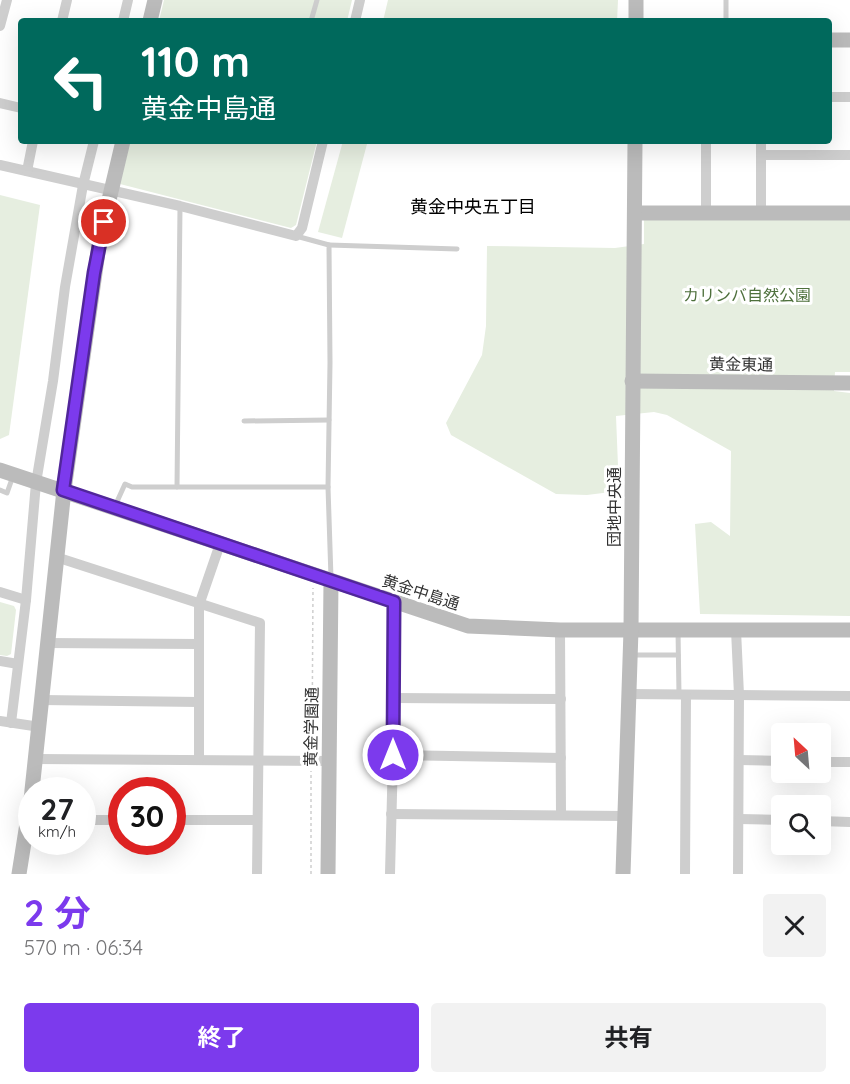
<!DOCTYPE html>
<html lang="ja">
<head>
<meta charset="utf-8">
<style>
	:root { --surface:#fff; --page:#f2f2f2; --text:#202124; --muted:#757577; --accent:#7c3aed }
	body { margin:0; font-family:Quicksand,"Noto Sans JP",sans-serif; background:var(--page); color:var(--text); height:100vh; display:flex; flex-direction:column; font-size:22px; white-space:nowrap }
	* { box-sizing:border-box; margin:0 }
	p { font-size:20px; color:var(--muted) }
	.icon { flex:none; width:33px; height:33px; fill:none; stroke:currentColor; stroke-width:2; stroke-linecap:round; stroke-linejoin:round }
	.map { position:relative; height:874px; overflow:hidden }
	.sheet { display:flex; flex-direction:column; background:var(--surface); flex:1 }
	.sheet>* { flex:none }
	.banner { position:absolute; left:18px; top:18px; width:814px; height:126px; border-radius:6px; box-shadow:0 6px 24px #0002; background:#00695c; color:#fff; overflow:hidden }
	.needle { width:39px; rotate:334deg }
	.controls { position:absolute; left:771px; top:723px; display:grid; gap:12px }
	.controls a { display:grid; place-items:center; width:60px; height:60px; border-radius:6px; background:var(--surface); box-shadow:0 6px 24px #0002; font-size:30px }
	.speed { position:absolute; left:18px; top:777px; display:flex; gap:12px; font-size:30px; font-weight:700; text-align:center }
	.speed>* { display:grid; place-content:center; width:78px; height:78px; border-radius:50%; background:var(--surface); box-shadow:0 6px 24px #0002; line-height:1 }
	.speed small { font-size:15px; font-weight:400 }
	.speed .limit { border:9px solid #d22; background:#fff; color:#111 }
	.pin { position:absolute; display:grid; place-items:center; width:51px; height:51px; color:#fff; margin:-26px; border:3px solid #fff; border-radius:50%; box-shadow:0 2px 6px #0007 }
	.me { position:absolute; width:66px; margin:-33px; rotate:0deg; stroke-linejoin:round; filter:drop-shadow(0 0 4px #0008) }
	.turn { display:flex; align-items:center; gap:21px; height:126px; padding:0 24px; font-size:27px }
	.turn .icon { width:78px; height:78px; stroke-width:2.5 }
	.turn b { display:block; font-size:42px; line-height:51px }
	.round { display:grid; place-items:center; flex:none; width:63px; height:63px; border-radius:6px; background:var(--page) }
	.head { display:flex; align-items:center; justify-content:space-between; height:102px; padding:0 24px }
	h1 { font-size:36px; font-weight:700; line-height:45px; color:var(--accent) }
	.action { display:flex; gap:12px; margin-top:auto; padding:12px 24px }
	.action a { flex:1; height:69px; border-radius:6px; background:var(--accent); color:#fff; font-size:24px; font-weight:700; line-height:69px; text-align:center }
	.action a+a { background:var(--page); color:var(--text) }
	.map>svg:first-child { display:block }
	.green { fill:#e6eee0 }
	.lines { fill:none; stroke-linecap:round; stroke-linejoin:round }
	.path { stroke:#cecece; stroke-width:1.5; stroke-dasharray:3 3; stroke-linecap:butt }
	.lane { stroke:#cecece; stroke-width:5 }
	.street { stroke:#cecece; stroke-width:10 }
	.secondary { stroke:#bbb; stroke-width:15 }
	.route-casing { stroke:#51269a; stroke-width:15 }
	.route { stroke:#7c3aed; stroke-width:10 }
	.labels { text-anchor:middle; dominant-baseline:central; stroke-width:6; stroke-linejoin:round; paint-order:stroke }
	.park-label { font-size:16px; fill:#4e703c; stroke:#fff }
	.street-label { font-size:16px; fill:#313131; stroke:#fff }
	.neighbourhood-label { font-size:18px; fill:#000; stroke:#fff }
</style>
</head>
<body>
<div class="map">
<svg width="850" height="874" viewBox="0 0 850 874">
	<rect width="100%" height="100%" fill="#fff"/>
	<g class="green">
		<path d="M 164,0 L 352,0 L 347,21 L 159,21 Z"/>
		<path d="M 388,0 L 618,0 L 617,21 L 383,21 Z"/>
		<path d="M 130,141 L 317,141 L 296,225 L 291,228 L 120,184 Z"/>
		<path d="M 343,141 L 355,141 L 367,144 L 342,238 L 318,232 Z"/>
		<path d="M 0,195 L 40,205 L 9,435 L 0,439 Z"/>
		<path d="M 644,218 L 850,220 L 850,372 L 835,372 L 834,391 L 850,393 L 850,616 L 700,614 L 695,524 L 711,522 L 730,536 L 731,451 L 667,415 L 654,412 L 616,416 L 619,491 L 587,495 L 556,494 L 451,435 L 446,423 L 482,355 L 486,326 L 487,246 L 615,248 L 644,244 Z"/>
		<path d="M 0,602 L 14,606 L 16,610 L 11,654 L 7,656 L 0,655 Z"/>
	</g>
	<g class="lines">
		<g class="path">
			<path d="M 312,751 L 313,588"/>
			<path d="M 311,874 L 311,771"/>
		</g>
		<g class="lane">
			<path d="M 311,21 L 317,0"/>
			<path d="M 726,21 L 726,0"/>
			<path d="M 296,236 L 329,245 L 330,363 L 328,487 L 331,578"/>
			<path d="M 329,245 L 457,249"/>
			<path d="M 244,421 L 329,420"/>
			<path d="M 177,487 L 180,207"/>
			<path d="M 0,490 L 7,493 L 13,476"/>
			<path d="M 115,506 L 125,484 L 132,487 L 328,487"/>
			<path d="M 678,630 L 679,695"/>
			<path d="M 632,655 L 678,655"/>
		</g>
		<g class="street">
			<path d="M 62,21 L 67,0"/>
			<path d="M 123,21 L 128,0"/>
			<path d="M 355,21 L 360,0"/>
			<path d="M 0,26 L 7,0"/>
			<path d="M 830,97 L 850,97"/>
			<path d="M 0,103 L 21,108"/>
			<path d="M 761,141 L 761,212"/>
			<path d="M 761,155 L 850,155"/>
			<path d="M 0,165 L 180,206 L 296,236 L 302,228 L 323,141"/>
			<path d="M 27,171 L 33,141"/>
			<path d="M 706,213 L 706,141"/>
			<path d="M 56,557 L 260,623 L 257,874"/>
			<path d="M 0,592 L 26,600"/>
			<path d="M 560,630 L 561,815"/>
			<path d="M 736,630 L 739,695 L 738,874"/>
			<path d="M 46,643 L 199,644"/>
			<path d="M 0,661 L 18,664"/>
			<path d="M 629,694 L 850,696"/>
			<path d="M 394,698 L 561,699"/>
			<path d="M 42,700 L 199,702"/>
			<path d="M 0,721 L 40,727"/>
			<path d="M 11,723 L 26,600 L 36,483 L 53,381 L 65,287 L 83,185 L 94,141"/>
			<path d="M 393,755 L 561,758"/>
			<path d="M 36,759 L 329,761"/>
			<path d="M 199,759 L 199,605 L 220,544"/>
			<path d="M 739,760 L 782,761"/>
			<path d="M 820,762 L 850,762"/>
			<path d="M 391,814 L 625,816"/>
			<path d="M 740,819 L 782,820"/>
			<path d="M 82,820 L 122,820"/>
			<path d="M 172,820 L 257,820"/>
			<path d="M 820,821 L 850,822"/>
			<path d="M 390,874 L 393,755 L 394,602"/>
			<path d="M 685,874 L 686,695"/>
		</g>
		<g class="secondary">
			<path d="M 150,21 L 155,0"/>
			<path d="M 636,21 L 636,0"/>
			<path d="M 830,40 L 850,40"/>
			<path d="M 635,213 L 850,213"/>
			<path d="M 632,381 L 850,383"/>
			<path d="M 0,470 L 468,626 L 560,630 L 850,630"/>
			<path d="M 32,790 L 64,490 L 100,238 L 123,141"/>
			<path d="M 19,874 L 32,792"/>
			<path d="M 328,874 L 331,581"/>
			<path d="M 623,874 L 631,630 L 635,141"/>
		</g>
	</g>
	<g class="lines">
		<defs>
			<path id="route" d="M 104,222 L 94,273 L 63,490 L 394,602 L 393,755"/>
		</defs>
		<use href="#route" class="route-casing"/>
		<use href="#route" class="route"/>
	</g>
	<g class="labels">
		<g class="park-label">
			<text x="747" y="295">カリンバ自然公園</text>
		</g>
		<g class="street-label">
			<text transform="translate(741 364) rotate(1)">黄金東通</text>
			<text transform="translate(614 507) rotate(-90)">団地中央通</text>
			<text transform="translate(421 592) rotate(18)">黄金中島通</text>
			<text transform="translate(311 727) rotate(-89)">黄金学園通</text>
		</g>
		<g class="neighbourhood-label">
			<text x="473" y="206">黄金中央五丁目</text>
		</g>
	</g>
</svg>
<div class="controls">
<a><svg class="needle" viewBox="-14 -14 28 28"><path d="M0-13l5 13h-10z" fill="#e53935"/><path d="M0 13l5-13h-10z" fill="#757577"/></svg></a>
<a><svg class="icon" aria-label="search" viewBox="0 0 24 24"><circle cx="10" cy="10" r="6"/><path d="M15 15l6 6"/></svg></a>
</div>
<div class="speed"><div>27<small>km/h</small></div><div class="limit">30</div></div>
<div class="pin" style="left:104px;top:222px;background:#d93025"><svg class="icon" aria-label="arrive" viewBox="0 0 24 24"><path d="M6 21V4h12l-3 4 3 4H6"/></svg></div>
<svg class="me" style="left:393px;top:755px" viewBox="-20 -20 40 40"><circle r="17" fill="#7c3aed" stroke="#fff" stroke-width="3"/><path d="M0-11L8 9 0 5-8 9z" fill="#fff"/></svg>
<div class="banner">
<div class="turn"><svg class="icon" aria-label="left" viewBox="0 0 24 24"><path d="M17 20v-9H6M10 6l-5 5 5 5"/></svg><div><b>110 m</b>黄金中島通</div></div>
</div>
</div>
<section class="sheet">
<div class="head"><div><h1>2 分</h1><p>570 m · 06:34</p></div><a class="round"><svg class="icon" aria-label="close" viewBox="0 0 24 24"><path d="M6 6l12 12M18 6L6 18"/></svg></a></div>
<div class="action"><a>終了</a><a>共有</a></div>
</section>
</body>
</html>
